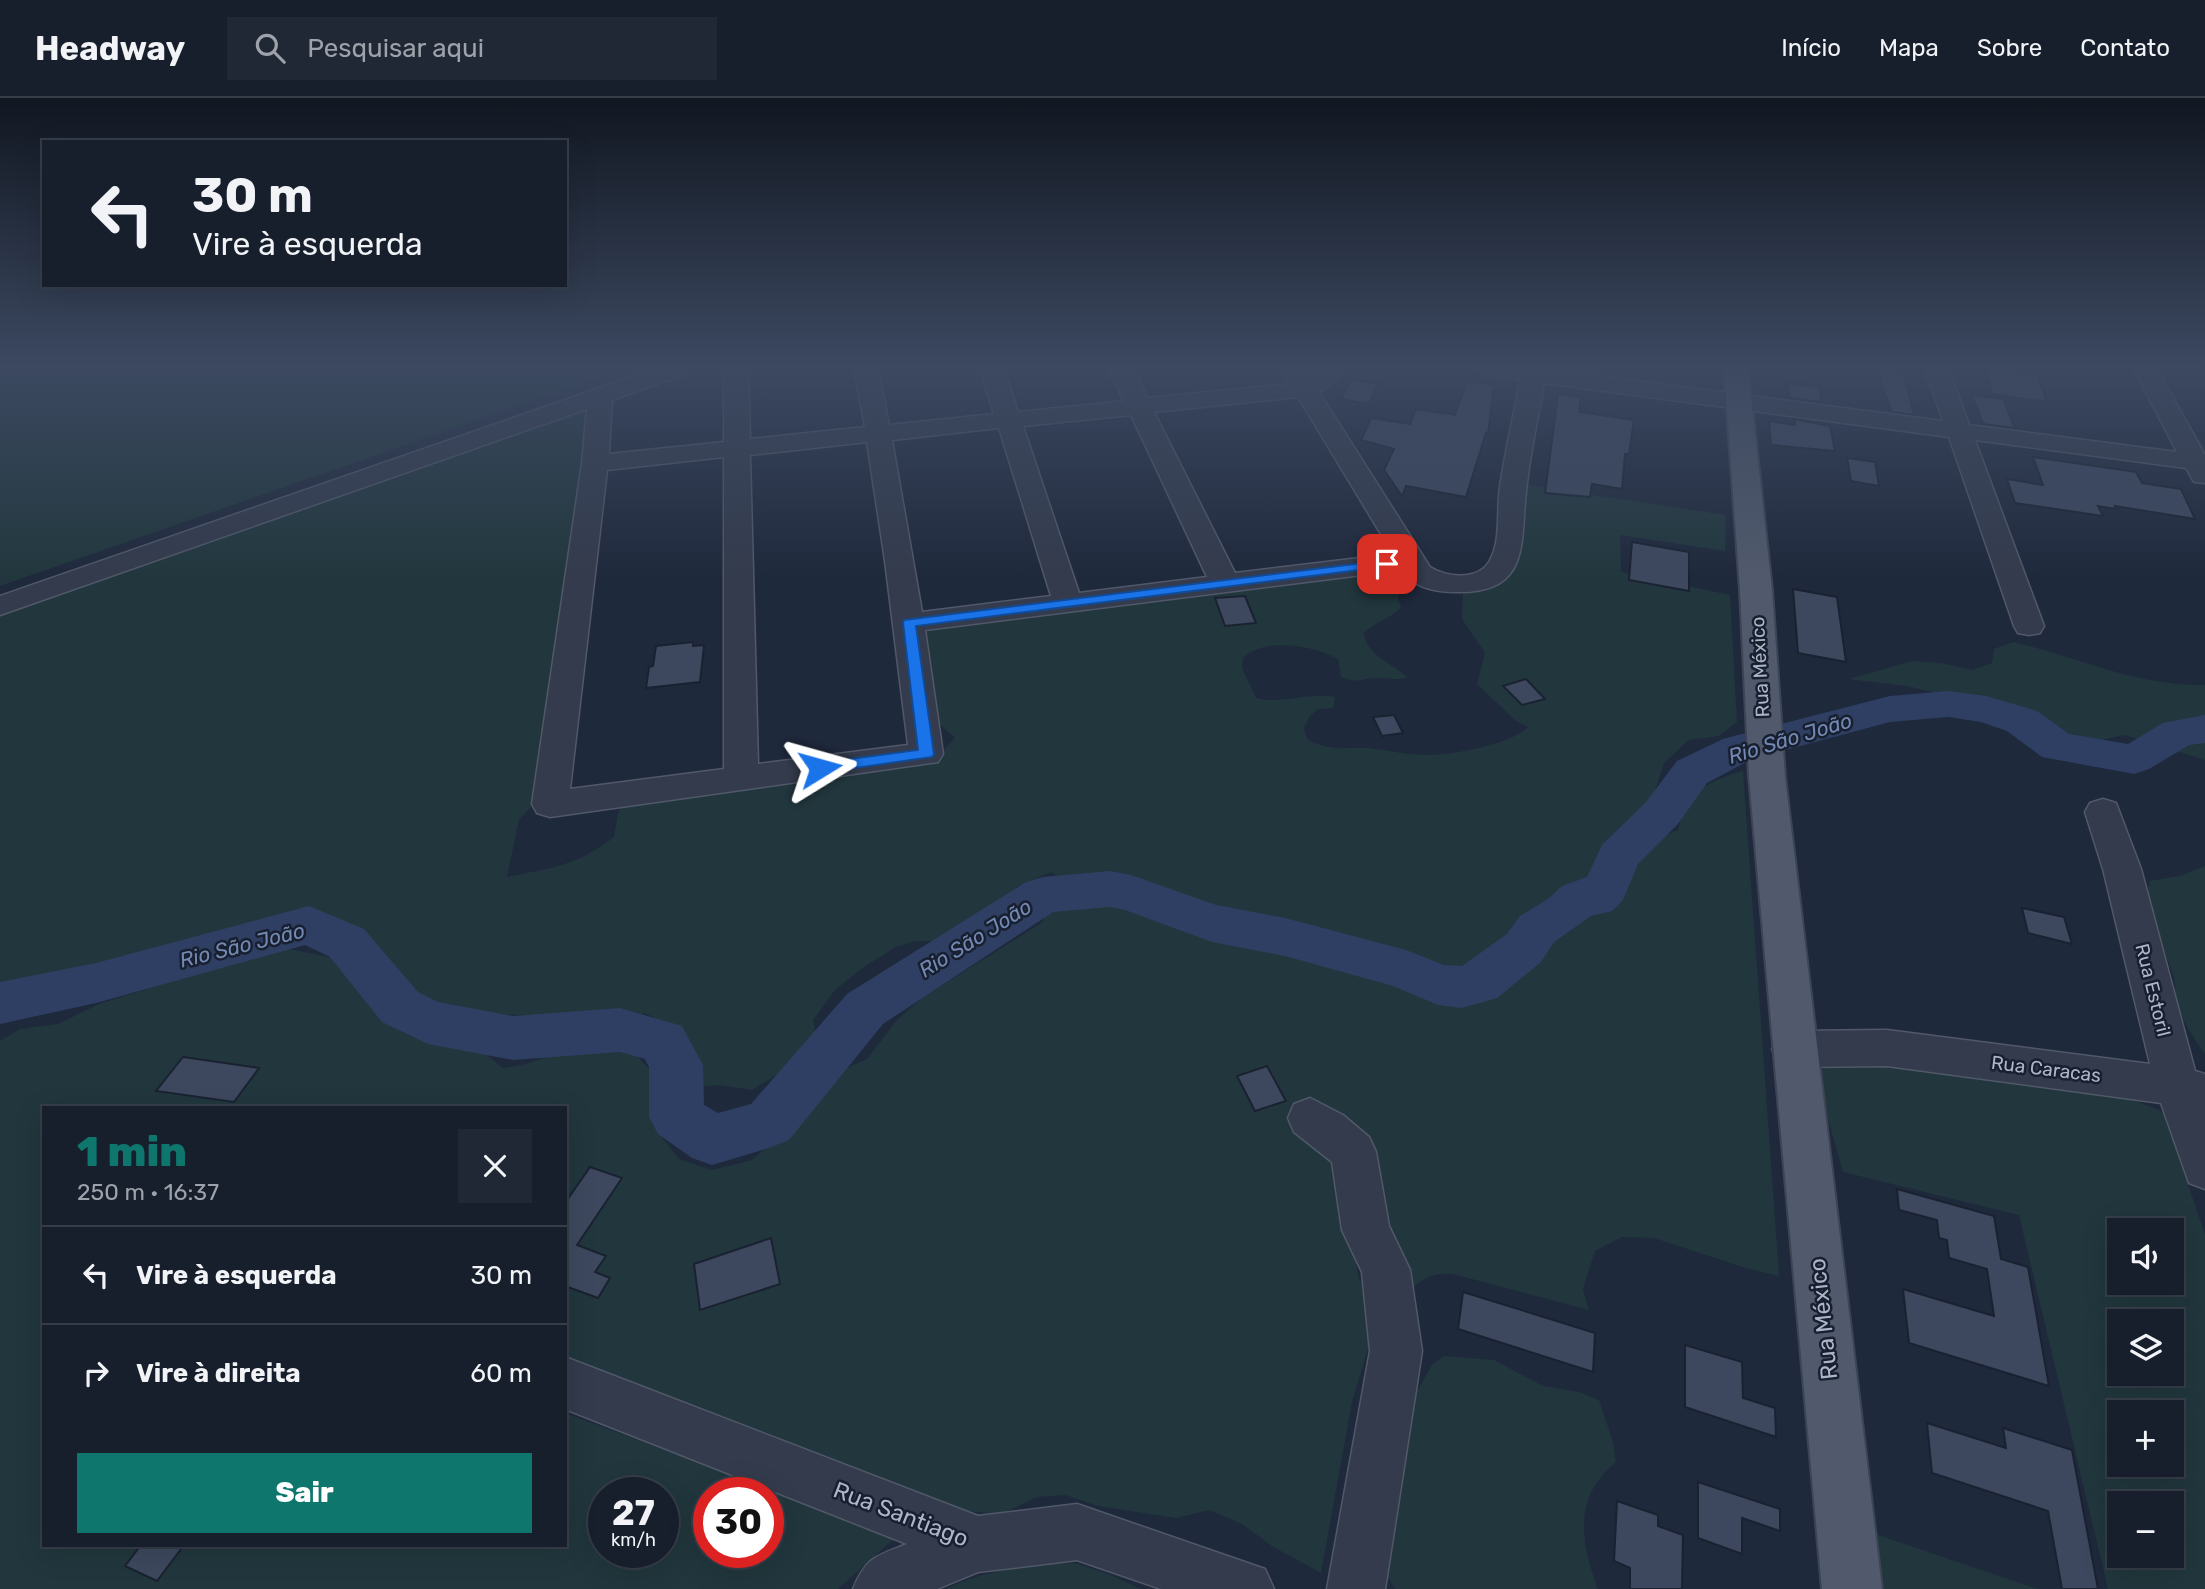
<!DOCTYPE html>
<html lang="pt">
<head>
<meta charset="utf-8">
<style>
	:root { --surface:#171f2d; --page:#202735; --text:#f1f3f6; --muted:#9ea2aa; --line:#363d49; --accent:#0f766e }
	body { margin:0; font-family:Rubik,sans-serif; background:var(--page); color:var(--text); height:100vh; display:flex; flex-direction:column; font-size:26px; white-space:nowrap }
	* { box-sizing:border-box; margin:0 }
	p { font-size:23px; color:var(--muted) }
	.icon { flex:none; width:38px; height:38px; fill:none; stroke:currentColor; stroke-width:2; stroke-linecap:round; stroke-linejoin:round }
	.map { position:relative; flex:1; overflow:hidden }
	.panel { position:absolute; left:42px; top:1008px; width:525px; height:441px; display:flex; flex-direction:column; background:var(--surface); border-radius:0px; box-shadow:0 7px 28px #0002,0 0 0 2px var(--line) }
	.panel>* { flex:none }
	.top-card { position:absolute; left:42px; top:42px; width:525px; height:147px; border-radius:0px; box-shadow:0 7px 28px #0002,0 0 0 2px var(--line); background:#171f2d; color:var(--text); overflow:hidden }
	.controls { position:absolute; left:2107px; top:1120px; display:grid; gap:14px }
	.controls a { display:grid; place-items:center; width:77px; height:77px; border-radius:0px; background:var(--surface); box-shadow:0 7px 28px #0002,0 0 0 2px var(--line); font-size:35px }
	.speed { position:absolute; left:588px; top:1379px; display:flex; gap:14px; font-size:35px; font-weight:700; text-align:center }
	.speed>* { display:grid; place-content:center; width:91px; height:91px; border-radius:50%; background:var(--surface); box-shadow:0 7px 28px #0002,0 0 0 2px var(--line); line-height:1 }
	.speed small { font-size:18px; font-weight:400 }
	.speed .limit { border:10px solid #d22; background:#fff; color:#111 }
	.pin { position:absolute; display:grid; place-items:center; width:60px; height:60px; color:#fff; margin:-30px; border-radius:14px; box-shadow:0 4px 10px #0006 }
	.me { position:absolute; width:77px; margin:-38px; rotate:82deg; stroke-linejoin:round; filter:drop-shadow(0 0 5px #0008) }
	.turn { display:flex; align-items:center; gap:24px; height:147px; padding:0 35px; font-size:32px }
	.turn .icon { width:91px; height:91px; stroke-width:2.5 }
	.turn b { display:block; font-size:49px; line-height:60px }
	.round { display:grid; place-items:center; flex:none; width:74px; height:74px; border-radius:0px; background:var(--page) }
	.head { display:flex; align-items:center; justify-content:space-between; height:119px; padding:0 35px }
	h1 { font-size:42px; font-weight:800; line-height:52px; color:var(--accent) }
	.action { display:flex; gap:14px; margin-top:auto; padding:14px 35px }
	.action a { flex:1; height:80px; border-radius:0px; background:var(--accent); color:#fff; font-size:28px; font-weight:800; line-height:80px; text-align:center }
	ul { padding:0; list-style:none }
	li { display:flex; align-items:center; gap:21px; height:98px; padding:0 35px; border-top:2px solid var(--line) }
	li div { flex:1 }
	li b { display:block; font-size:26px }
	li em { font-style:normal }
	header { display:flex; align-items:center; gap:42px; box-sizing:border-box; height:98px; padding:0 35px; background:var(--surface); border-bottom:2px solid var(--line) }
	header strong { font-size:33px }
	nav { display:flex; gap:38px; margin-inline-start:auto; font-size:24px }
	.search { width:490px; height:63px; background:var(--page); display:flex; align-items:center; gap:18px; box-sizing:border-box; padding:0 24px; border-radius:0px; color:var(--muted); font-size:26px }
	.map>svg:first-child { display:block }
	.green { fill:#21373d; fill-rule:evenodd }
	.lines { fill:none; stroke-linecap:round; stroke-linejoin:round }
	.river { fill:#2f3f63; fill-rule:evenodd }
	.building { fill:#3d485e; stroke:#1a2232; stroke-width:2 }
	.minor-casing { stroke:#515869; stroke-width:3 }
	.major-casing { stroke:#3c4455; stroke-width:4 }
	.minor { fill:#333b4c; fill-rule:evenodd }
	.major { fill:#515a6c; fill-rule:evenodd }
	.route { fill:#1a73e8; stroke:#114b97; stroke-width:2 }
	.labels { text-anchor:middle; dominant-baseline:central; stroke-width:5; stroke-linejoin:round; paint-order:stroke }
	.street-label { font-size:19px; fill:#aeb5c8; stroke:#182030 }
	.water-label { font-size:21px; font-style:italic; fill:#7388b3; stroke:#182030 }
	.near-street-label { font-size:23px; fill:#aeb5c8; stroke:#182030 }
</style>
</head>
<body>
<header>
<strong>Headway</strong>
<div class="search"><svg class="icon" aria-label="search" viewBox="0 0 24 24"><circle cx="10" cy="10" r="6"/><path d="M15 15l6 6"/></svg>Pesquisar aqui</div>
<nav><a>Início</a><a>Mapa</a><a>Sobre</a><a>Contato</a></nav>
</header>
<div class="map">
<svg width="2205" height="1491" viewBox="0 0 2205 1491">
	<rect width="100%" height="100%" fill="#1f293c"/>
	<g class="green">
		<path d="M 0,271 L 624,271 L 0,488 Z"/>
		<path d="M 585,308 L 593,312 L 531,709 L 519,721 L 507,779 C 551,770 577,768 614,739 L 618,715 L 623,703 L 936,660 L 955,640 L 937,624 L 936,595 L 920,542 L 923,533 L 936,527 L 1383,470 L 1397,474 L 1401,492 L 1398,500 L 1401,509 C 1390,522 1375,523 1364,535 C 1367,558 1392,565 1407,579 C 1396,583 1391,580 1380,580 C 1361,579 1361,587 1341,579 L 1338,561 C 1313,547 1265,539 1243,560 L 1242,570 L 1256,600 C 1280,607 1306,594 1335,599 L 1333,610 L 1318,611 L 1309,619 L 1304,630 L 1307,641 C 1333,656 1349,647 1376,651 C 1392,653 1408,657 1424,657 C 1452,657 1508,648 1528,629 L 1515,622 L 1477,586 L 1485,555 L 1462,521 L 1463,493 C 1476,489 1498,485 1509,476 C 1527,461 1524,410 1527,387 L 1726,417 L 1725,453 L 1620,437 L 1621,474 L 1730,497 L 1737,624 L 1719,638 L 1689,642 L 1664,665 L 1653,699 L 1620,747 L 1604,765 L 1596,787 L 1569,795 L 1550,813 L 1499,845 L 1534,842 L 1551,837 L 1572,818 L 1616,794 C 1627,750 1638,747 1678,732 C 1688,693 1706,684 1743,673 L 1779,1178 L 1746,1170 L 1654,1140 L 1622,1139 L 1595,1153 L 1583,1191 L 1589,1212 L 1453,1176 C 1435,1175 1426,1178 1413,1190 L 1354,1149 L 1358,1179 L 1375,1208 L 1376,1224 L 1352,1304 L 1321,1475 L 1272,1448 L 1242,1426 L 1209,1412 L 1176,1420 L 1098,1408 L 1065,1397 L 1037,1399 L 1001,1416 L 965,1413 L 933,1404 L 873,1376 L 565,1269 L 565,1010 L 44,1010 L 44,1447 L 565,1447 L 565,1315 L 897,1438 L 838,1491 L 0,1491 L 0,943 L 20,931 L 58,926 L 99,906 L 212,871 L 249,856 L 285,850 L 343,862 L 383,897 L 402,920 L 421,938 L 454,944 L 483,954 L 503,970 L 526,966 L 564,953 L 601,949 L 633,954 L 653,975 L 660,1037 L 679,1061 L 712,1072 L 752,1062 L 784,1035 L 831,977 L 867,961 L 897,922 L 922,900 L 1043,824 L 1046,808 L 1064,783 L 1051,774 L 1016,789 L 1009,802 L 981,823 L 969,835 L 953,843 L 915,843 L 896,849 L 864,869 L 835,892 L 813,922 L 818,951 L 752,992 L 719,987 L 693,989 L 672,929 L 645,915 L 605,925 L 568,928 L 539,917 L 456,916 L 423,912 L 401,896 L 385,877 L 379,859 L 365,841 L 348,825 L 322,816 L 290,818 L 253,832 L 104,872 L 0,886 L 0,514 ZM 604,1395 L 663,1395 L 663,1454 L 604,1454 ZM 709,1395 L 768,1395 L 768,1454 L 709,1454 Z"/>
		<path d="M 2013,544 C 2080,559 2134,588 2205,587 L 2205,662 L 2125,637 L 2101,642 L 2007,633 L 1977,620 L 1969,603 L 1907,588 L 1848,581 L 1913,563 L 1941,565 L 1972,572 L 1992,565 L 1994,551 Z"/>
		<path d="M 2205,768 L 2205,956 C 2193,939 2182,923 2177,903 C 2174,894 2176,884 2173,876 C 2160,835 2140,831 2150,783 L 2180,778 Z"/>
		<path d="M 1831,957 L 1949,974 L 1981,981 L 2038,981 L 2129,1000 L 2163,1014 L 2205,1136 L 2205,1491 L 2108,1491 L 2019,1117 L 1843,1074 L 1821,996 L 1821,974 ZM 2119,1132 L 2172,1132 L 2172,1185 L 2119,1185 ZM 2119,1223 L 2172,1223 L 2172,1276 L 2119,1276 ZM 2119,1314 L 2172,1314 L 2172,1367 L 2119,1367 ZM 2119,1405 L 2172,1405 L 2172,1458 L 2119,1458 Z"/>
		<path d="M 1444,1258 L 1494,1262 L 1543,1288 L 1579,1294 L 1599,1302 L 1613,1344 L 1616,1364 C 1573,1399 1580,1444 1598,1491 L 1395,1491 L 1386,1476 L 1389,1435 L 1402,1381 L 1412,1311 L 1416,1295 L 1432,1267 Z"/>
		<path d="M 1875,1436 L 2038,1491 L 1882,1491 Z"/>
		<path d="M 1074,1465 L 1109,1476 L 1140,1491 L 947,1491 C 976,1473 1039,1466 1074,1465 Z"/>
	</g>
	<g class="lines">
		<path class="river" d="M 1948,593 L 1986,598 L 2037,613 L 2069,636 L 2128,646 L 2163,625 L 2205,617 L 2205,645 L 2189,647 L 2149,671 L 2134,676 L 2042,659 L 2007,633 L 1981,624 L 1948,619 L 1890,624 L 1752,661 L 1707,685 L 1678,726 L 1638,766 L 1623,802 L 1612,813 L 1591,818 L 1554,844 L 1541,864 L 1497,900 L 1462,910 L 1438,907 L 1393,888 L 1285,858 L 1212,844 L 1125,812 L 1110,809 L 1053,814 L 883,926 L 789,1042 L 769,1050 L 712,1067 L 692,1060 L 658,1036 L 649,1019 L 649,969 L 645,961 L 620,954 L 513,962 L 428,946 L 382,924 L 330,859 L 305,847 L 96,905 L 0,926 L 0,884 L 96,865 L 309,808 L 364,831 L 418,894 L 438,904 L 513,918 L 620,910 L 682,928 L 703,967 L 704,1007 L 718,1015 L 751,1006 L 847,896 L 1026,784 L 1043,779 L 1110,773 L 1131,777 L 1216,807 L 1285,820 L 1406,852 L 1444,867 L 1462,868 L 1507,836 L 1520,818 L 1548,801 L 1562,788 L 1587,779 L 1602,747 L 1646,704 L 1677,663 L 1723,641 L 1738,637 L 1890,598 Z"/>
	</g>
	<g class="building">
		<path d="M 1880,271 L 1903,274 L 1914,317 L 1892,314 L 1883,291 Z"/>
		<path d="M 1985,271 L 2037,277 L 2047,304 L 1993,296 Z"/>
		<path d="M 1351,281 L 1378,286 L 1369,306 L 1341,301 Z"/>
		<path d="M 1467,283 L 1494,287 L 1488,336 L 1486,335 L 1466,399 L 1406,388 L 1402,398 L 1384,372 L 1394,351 L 1361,342 L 1371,320 L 1410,326 L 1416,311 L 1455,317 Z"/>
		<path d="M 1788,285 L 1819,289 L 1822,304 L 1790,300 Z"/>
		<path d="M 1558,296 L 1581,299 L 1579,314 L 1634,322 L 1629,356 L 1625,356 L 1622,391 L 1592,386 L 1590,399 L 1545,395 Z"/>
		<path d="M 1972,297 L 2003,301 L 2015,330 L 1983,326 Z"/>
		<path d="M 1794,321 L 1830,328 L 1835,353 L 1771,347 L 1769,323 L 1795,327 Z"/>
		<path d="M 2033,359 L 2136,374 L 2142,385 L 2181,391 L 2195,421 L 2115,408 L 2116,411 L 2098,408 L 2103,418 L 2015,405 L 2007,381 L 2043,387 Z"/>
		<path d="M 1847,360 L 1875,364 L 1879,388 L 1851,383 Z"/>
		<path d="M 1632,444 L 1689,454 L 1689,493 L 1629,482 Z"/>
		<path d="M 1793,491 L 1837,499 L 1846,564 L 1798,555 Z"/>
		<path d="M 1245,498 L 1256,525 L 1225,528 L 1215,500 Z"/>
		<path d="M 693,544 L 693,548 L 704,547 L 700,584 L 646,590 L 649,569 L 653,568 L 656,548 Z"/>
		<path d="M 1526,581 L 1545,601 L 1522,607 L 1503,588 Z"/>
		<path d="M 1394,617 L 1403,635 L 1382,638 L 1373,619 Z"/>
		<path d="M 2022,810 L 2064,819 L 2072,846 L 2028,835 Z"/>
		<path d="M 183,959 L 259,970 L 234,1004 L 156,993 Z"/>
		<path d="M 1267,968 L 1286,1003 L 1255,1013 L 1237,978 Z"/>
		<path d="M 590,1069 L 622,1080 L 577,1147 L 606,1158 L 595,1174 L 610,1180 L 598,1200 L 565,1188 L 565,1105 Z"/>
		<path d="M 1897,1091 L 1994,1118 L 2001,1161 L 2028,1169 L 2049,1288 L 1909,1245 L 1903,1191 L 1994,1218 L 1987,1171 L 1949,1160 L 1947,1142 L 1939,1140 L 1937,1122 L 1899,1112 Z"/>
		<path d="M 771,1140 L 780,1186 L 700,1212 L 694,1166 Z"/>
		<path d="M 1463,1194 L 1595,1235 L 1593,1274 L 1458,1231 Z"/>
		<path d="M 1685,1247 L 1742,1264 L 1743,1300 L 1775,1310 L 1776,1339 L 1685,1309 Z"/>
		<path d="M 1927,1325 L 2006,1350 L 2003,1330 L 2072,1352 L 2098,1491 L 2062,1491 L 2048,1413 L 1932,1375 Z"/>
		<path d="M 1698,1384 L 1780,1411 L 1780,1433 L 1742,1420 L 1742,1456 L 1698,1440 Z"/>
		<path d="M 1617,1403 L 1658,1417 L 1658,1428 L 1683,1437 L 1682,1491 L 1630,1491 L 1630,1470 L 1614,1463 Z"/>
		<path d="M 141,1447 L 184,1447 L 157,1483 L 125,1468 Z"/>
	</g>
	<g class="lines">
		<defs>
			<g id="minor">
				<path d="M 654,271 L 689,271 L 686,276 L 612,302 L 609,356 L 724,344 L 724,271 L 748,271 L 750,341 L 865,329 L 854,271 L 878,271 L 889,327 L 994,316 L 980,271 L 1004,271 L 1018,314 L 1124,303 L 1109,271 L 1133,271 L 1147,300 L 1290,286 L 1282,271 L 1305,271 L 1310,279 L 1318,271 L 1342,271 L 1335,283 L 1319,294 L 1430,469 C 1446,479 1477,483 1489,464 C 1502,443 1496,412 1500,389 C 1505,353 1514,318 1520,282 L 1481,276 L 1478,271 L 1546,271 L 1943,323 L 1925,271 L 1949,271 L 1969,327 L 2177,354 L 2134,271 L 2157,271 L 2205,357 L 2205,385 L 2194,384 L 2186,370 L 1975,342 L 2044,528 L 2040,535 L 2029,537 L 2018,535 L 2014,528 L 1949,339 L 1544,285 C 1538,319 1531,352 1527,385 C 1519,440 1535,497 1454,494 C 1434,494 1413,489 1402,472 L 925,532 L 943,656 L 938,664 L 550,719 L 537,715 L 532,706 L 582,365 L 587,311 L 0,517 L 0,498 ZM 1298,299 L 1393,456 L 1235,475 L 1154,314 ZM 1131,317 L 1207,479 L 1079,495 L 1023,328 ZM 999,330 L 1051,498 L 922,514 L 892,342 ZM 867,344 L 885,463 L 908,647 L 758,666 L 750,357 ZM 724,359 L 724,671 L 570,691 L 607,372 Z"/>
				<path d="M 2103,701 L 2116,705 L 2141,771 L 2195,973 L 2205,976 L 2205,1091 L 2189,1085 L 2161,1005 L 1887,968 L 1793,969 L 1778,964 L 1772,951 L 1778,938 L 1793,933 L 1887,932 L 2150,966 L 2103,771 L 2085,714 L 2090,705 Z"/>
				<path d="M 1310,1000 L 1343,1017 L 1369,1039 L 1376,1054 L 1389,1128 L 1410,1172 L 1422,1253 L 1385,1491 L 1327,1491 L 1370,1253 L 1362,1174 L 1342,1132 L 1332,1064 L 1294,1034 L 1288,1020 L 1294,1006 Z"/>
				<path d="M 565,1259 L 978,1418 L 1077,1406 L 1265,1471 L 1274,1491 L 1161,1491 L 1077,1462 L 978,1474 L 937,1491 L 853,1491 C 866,1459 876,1458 907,1446 L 565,1311 Z"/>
			</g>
			<path id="major" d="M 1724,271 L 1748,271 L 1772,492 L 1785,679 L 1882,1491 L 1822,1491 L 1749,679 L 1740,492 Z"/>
		</defs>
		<use href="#minor" class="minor-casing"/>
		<use href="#major" class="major-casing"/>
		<use href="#minor" class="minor"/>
		<use href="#major" class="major"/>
	</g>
	<linearGradient id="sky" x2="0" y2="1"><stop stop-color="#111721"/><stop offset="0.56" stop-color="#3c4961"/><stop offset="1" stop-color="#3c4961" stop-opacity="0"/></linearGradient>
	<rect width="2205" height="480" fill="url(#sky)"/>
	<path class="route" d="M 1387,462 L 1391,463 L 1391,468 L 916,528 L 934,656 L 932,659 L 820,675 L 813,670 L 820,665 L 918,652 L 903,525 L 904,522 Z"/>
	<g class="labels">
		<g class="street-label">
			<text transform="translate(1760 569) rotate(-93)">Rua México</text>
			<text transform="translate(2153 892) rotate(76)">Rua Estoril</text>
			<text transform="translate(2046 971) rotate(7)">Rua Caracas</text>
		</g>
		<g class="water-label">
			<text transform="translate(1790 640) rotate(-17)">Rio São João</text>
			<text transform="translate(975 840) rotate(-32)">Rio São João</text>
			<text transform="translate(242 847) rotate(-14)">Rio São João</text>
		</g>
		<g class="near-street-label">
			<text transform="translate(1823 1221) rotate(-96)">Rua México</text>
			<text transform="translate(901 1416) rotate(21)">Rua Santiago</text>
		</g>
	</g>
</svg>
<div class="controls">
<a><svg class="icon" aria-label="sound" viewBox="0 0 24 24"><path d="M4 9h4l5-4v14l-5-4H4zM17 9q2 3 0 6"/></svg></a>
<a><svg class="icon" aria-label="layers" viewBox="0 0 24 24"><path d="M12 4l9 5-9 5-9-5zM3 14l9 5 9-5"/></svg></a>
<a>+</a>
<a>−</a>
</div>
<div class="speed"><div>27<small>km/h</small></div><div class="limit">30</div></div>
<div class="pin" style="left:1387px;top:466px;background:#d93025"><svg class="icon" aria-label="arrive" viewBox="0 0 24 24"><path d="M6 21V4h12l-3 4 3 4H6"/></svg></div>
<svg class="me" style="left:820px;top:670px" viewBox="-20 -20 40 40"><path d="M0-17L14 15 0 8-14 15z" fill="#1a73e8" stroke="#fff" stroke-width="4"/></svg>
<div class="top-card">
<div class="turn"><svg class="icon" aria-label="left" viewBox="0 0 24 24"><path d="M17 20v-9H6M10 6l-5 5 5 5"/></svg><div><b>30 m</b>Vire à esquerda</div></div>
</div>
<section class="panel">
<div class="head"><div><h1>1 min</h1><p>250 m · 16:37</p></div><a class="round"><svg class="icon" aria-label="close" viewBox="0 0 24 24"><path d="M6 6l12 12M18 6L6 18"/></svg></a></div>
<ul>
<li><svg class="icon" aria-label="left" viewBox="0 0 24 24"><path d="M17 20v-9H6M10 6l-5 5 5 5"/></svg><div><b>Vire à esquerda</b></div><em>30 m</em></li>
<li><svg class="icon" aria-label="right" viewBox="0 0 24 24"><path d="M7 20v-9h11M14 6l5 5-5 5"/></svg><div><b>Vire à direita</b></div><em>60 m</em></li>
</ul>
<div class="action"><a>Sair</a></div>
</section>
</div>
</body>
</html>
